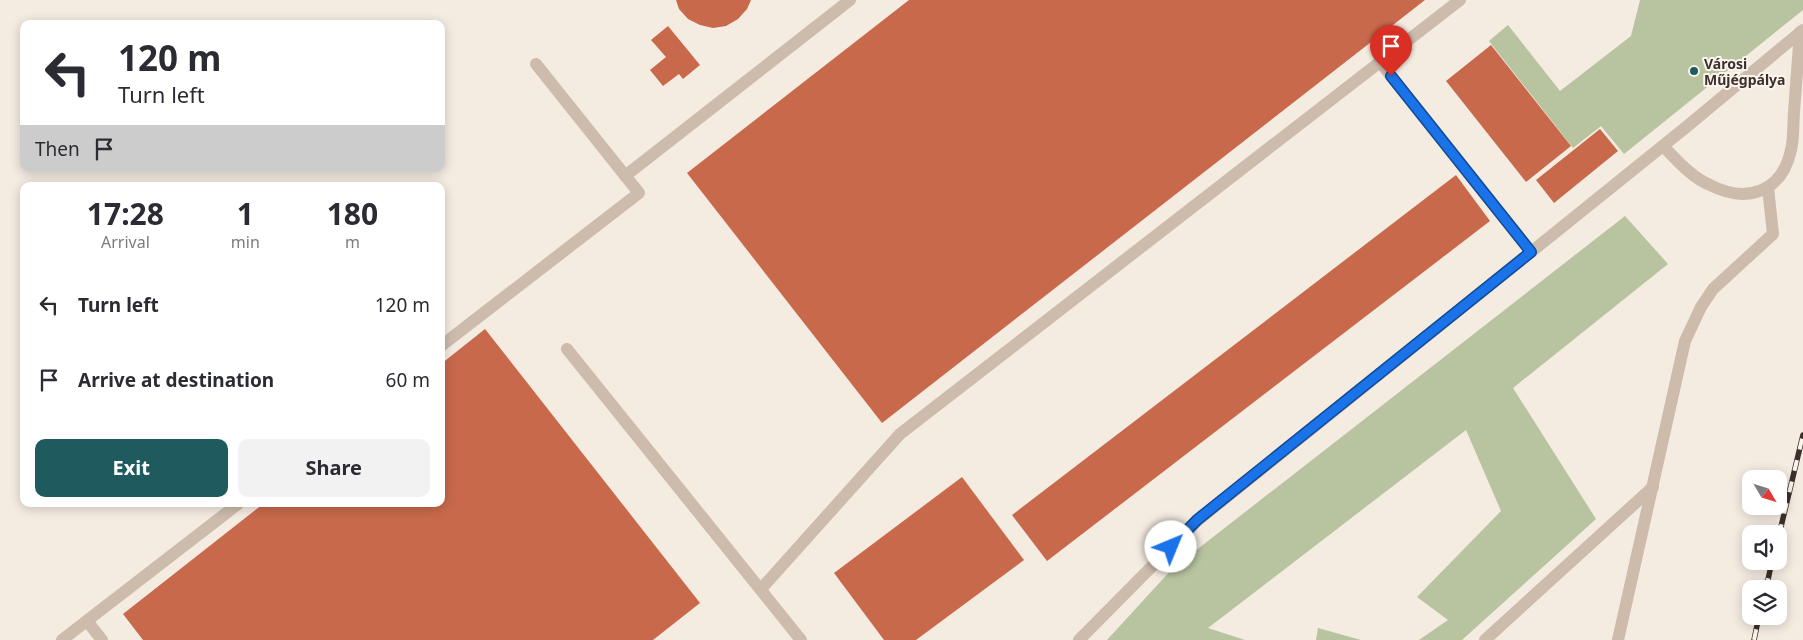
<!DOCTYPE html>
<html lang="en">
<head>
<meta charset="utf-8">
<style>
	:root { --surface:#fff; --page:#f2f2f3; --text:#2b2b33; --muted:#7c7c81; --accent:#1f5a5e }
	body { margin:0; font-family:"Noto Sans",sans-serif; background:var(--page); color:var(--text); height:100vh; display:flex; flex-direction:column; font-size:19px; white-space:nowrap }
	* { box-sizing:border-box; margin:0 }
	p { font-size:16px; color:var(--muted) }
	.icon { flex:none; width:28px; height:28px; fill:none; stroke:currentColor; stroke-width:2; stroke-linecap:round; stroke-linejoin:round }
	.map { position:relative; flex:1; overflow:hidden }
	.panel { position:absolute; left:20px; top:182px; width:425px; height:325px; display:flex; flex-direction:column; background:var(--surface); border-radius:10px; box-shadow:0 2px 12px #0003 }
	.panel>* { flex:none }
	.banner { position:absolute; left:20px; top:20px; width:425px; height:152px; border-radius:10px; box-shadow:0 2px 12px #0003; background:#fff; color:var(--text); overflow:hidden }
	.needle { width:32px; rotate:128deg }
	.tools { position:absolute; left:1742px; top:470px; display:grid; gap:10px }
	.tools a { display:grid; place-items:center; width:45px; height:45px; border-radius:10px; background:var(--surface); box-shadow:0 2px 12px #0003; font-size:25px }
	.pin { position:absolute; display:grid; place-items:center; width:42px; height:42px; color:#fff; margin:-51px -21px; border-radius:50% 50% 50% 0; rotate:-45deg; box-shadow:0 0 5px #0007 }
	.pin .icon { rotate:45deg }
	.me { position:absolute; width:55px; margin:-28px; rotate:45deg; stroke-linejoin:round; filter:drop-shadow(0 0 4px #0008) }
	.turn { display:flex; align-items:center; gap:18px; height:105px; padding:0 15px; font-size:22px }
	.turn .icon { width:65px; height:65px; stroke-width:2.5 }
	.turn b { display:block; font-size:35px; line-height:42px }
	.then { display:flex; align-items:center; height:48px; padding:0 15px; background:#0003; gap:10px; font-size:19px }
	.eta { display:flex; justify-content:space-evenly; align-items:center; height:85px; text-align:center }
	.eta b { font-size:30px; font-weight:700; line-height:35px }
	.button { display:flex; gap:10px; margin-top:auto; padding:10px 15px }
	.button a { flex:1; height:58px; border-radius:10px; background:var(--accent); color:#fff; font-size:20px; font-weight:700; line-height:58px; text-align:center }
	.button a+a { background:var(--page); color:var(--text) }
	ul { padding:0; list-style:none }
	li { display:flex; align-items:center; gap:15px; height:75px; padding:0 15px }
	li div { flex:1 }
	li b { display:block; font-size:19px }
	li em { font-style:normal }
	.map>svg:first-child { display:block }
	.green { fill:#b8c4a0 }
	.building { fill:#c8694b }
	.lines { fill:none; stroke-linecap:round; stroke-linejoin:round }
	.minor { stroke:#cdbbac; stroke-width:12 }
	.rail-casing { stroke:#3b302b; stroke-width:5.5 }
	.rail { stroke:#fbf5ee; stroke-width:4; stroke-dasharray:11; stroke-linecap:butt }
	.route-casing { stroke:#114b97; stroke-width:12 }
	.route { stroke:#1a73e8; stroke-width:9 }
	.poi-dot { fill:#1f5a5e; stroke:#fbf5ee; stroke-width:2 }
	.labels { text-anchor:middle; dominant-baseline:central; stroke-width:4; stroke-linejoin:round; paint-order:stroke }
	.poi-label { font-size:14px; font-weight:bold; fill:#3b302b; stroke:#fbf5ee; text-anchor:start }
</style>
</head>
<body>
<div class="map">
<svg width="1803" height="640" viewBox="0 0 1803 640">
	<rect width="100%" height="100%" fill="#f4ebe1"/>
	<g class="green">
		<path d="M 1640,0 L 1803,0 L 1803,10 L 1624,154 L 1601,126 L 1573,148 L 1489,41 L 1508,25 L 1560,91 L 1631,36 Z"/>
		<path d="M 1625,216 L 1668,264 L 1513,388 L 1596,519 L 1462,640 L 1419,640 L 1448,620 L 1417,597 L 1501,511 L 1466,430 L 1208,628 L 1245,640 L 1107,640 L 1172,569 Z"/>
		<path d="M 1318,628 L 1361,640 L 1316,640 Z"/>
	</g>
	<g class="building">
		<path d="M 676,0 L 751,0 L 747,9 L 738,19 L 726,26 L 713,28 L 700,25 L 688,19 L 679,9 Z"/>
		<path d="M 909,0 L 1425,0 L 882,423 L 687,173 Z"/>
		<path d="M 668,26 L 700,65 L 683,79 L 679,74 L 663,86 L 650,70 L 666,57 L 651,40 Z"/>
		<path d="M 1491,45 L 1571,146 L 1526,182 L 1446,81 Z"/>
		<path d="M 1600,129 L 1618,151 L 1554,203 L 1536,180 Z"/>
		<path d="M 1456,175 L 1490,221 L 1047,561 L 1012,515 Z"/>
		<path d="M 485,329 L 700,603 L 653,640 L 143,640 L 123,614 L 263,504 L 441,504 L 441,364 Z"/>
		<path d="M 962,477 L 1024,560 L 916,640 L 884,640 L 834,573 Z"/>
	</g>
	<g class="lines">
		<g class="minor">
			<path d="M 1380,62 L 1531,252"/>
			<path d="M 1663,146 C 1677,160 1691,177 1710,185 C 1747,204 1782,192 1791,150 C 1794,138 1793,124 1794,112 C 1796,85 1798,58 1800,32"/>
			<path d="M 625,176 L 850,0"/>
			<path d="M 441,346 L 639,193 L 536,64"/>
			<path d="M 567,349 L 801,640"/>
			<path d="M 761,589 L 900,434 L 1460,0"/>
			<path d="M 87,621 L 102,640"/>
			<path d="M 62,640 L 238,504"/>
			<path d="M 1079,640 L 1197,521 L 1685,128 L 1803,30"/>
			<path d="M 1485,640 L 1653,487"/>
			<path d="M 1618,640 L 1685,341 L 1701,307 L 1713,289 L 1773,234 L 1768,188"/>
		</g>
		<defs>
			<g id="rail">
				<path d="M 1779,535 L 1803,435"/>
				<path d="M 1766,589 L 1772,561"/>
				<path d="M 1754,640 L 1759,616"/>
			</g>
		</defs>
		<use href="#rail" class="rail-casing"/>
		<use href="#rail" class="rail"/>
	</g>
	<g class="lines">
		<defs>
			<path id="route" d="M 1171,547 L 1197,520 L 1531,252 L 1391,76"/>
		</defs>
		<use href="#route" class="route-casing"/>
		<use href="#route" class="route"/>
	</g>
	<circle class="poi-dot" cx="1694" cy="71" r="5"/>
	<g class="labels">
		<g class="poi-label">
			<text x="1704" y="63">Városi<tspan x="1704" dy="16">Műjégpálya</tspan></text>
		</g>
	</g>
</svg>
<div class="tools">
<a><svg class="needle" viewBox="-14 -14 28 28"><path d="M0-13l5 13h-10z" fill="#e53935"/><path d="M0 13l5-13h-10z" fill="#7c7c81"/></svg></a>
<a><svg class="icon" aria-label="sound" viewBox="0 0 24 24"><path d="M4 9h4l5-4v14l-5-4H4zM17 9q2 3 0 6"/></svg></a>
<a><svg class="icon" aria-label="layers" viewBox="0 0 24 24"><path d="M12 4l9 5-9 5-9-5zM3 14l9 5 9-5"/></svg></a>
</div>
<div class="pin" style="left:1391px;top:76px;background:#d93025"><svg class="icon" aria-label="arrive" viewBox="0 0 24 24"><path d="M6 21V4h12l-3 4 3 4H6"/></svg></div>
<svg class="me" style="left:1171px;top:547px" viewBox="-20 -20 40 40"><circle r="19" fill="#fff"/><path d="M0-13L10 11 0 6-10 11z" fill="#1a73e8"/></svg>
<div class="banner">
<div class="turn"><svg class="icon" aria-label="left" viewBox="0 0 24 24"><path d="M17 20v-9H6M10 6l-5 5 5 5"/></svg><div><b>120 m</b>Turn left</div></div>
<div class="then">Then<svg class="icon" aria-label="arrive" viewBox="0 0 24 24"><path d="M6 21V4h12l-3 4 3 4H6"/></svg></div>
</div>
<section class="panel">
<div class="eta">
<div><b>17:28</b><p>Arrival</p></div>
<div><b>1</b><p>min</p></div>
<div><b>180</b><p>m</p></div>
</div>
<ul>
<li><svg class="icon" aria-label="left" viewBox="0 0 24 24"><path d="M17 20v-9H6M10 6l-5 5 5 5"/></svg><div><b>Turn left</b></div><em>120 m</em></li>
<li><svg class="icon" aria-label="arrive" viewBox="0 0 24 24"><path d="M6 21V4h12l-3 4 3 4H6"/></svg><div><b>Arrive at destination</b></div><em>60 m</em></li>
</ul>
<div class="button"><a>Exit</a><a>Share</a></div>
</section>
</div>
</body>
</html>
